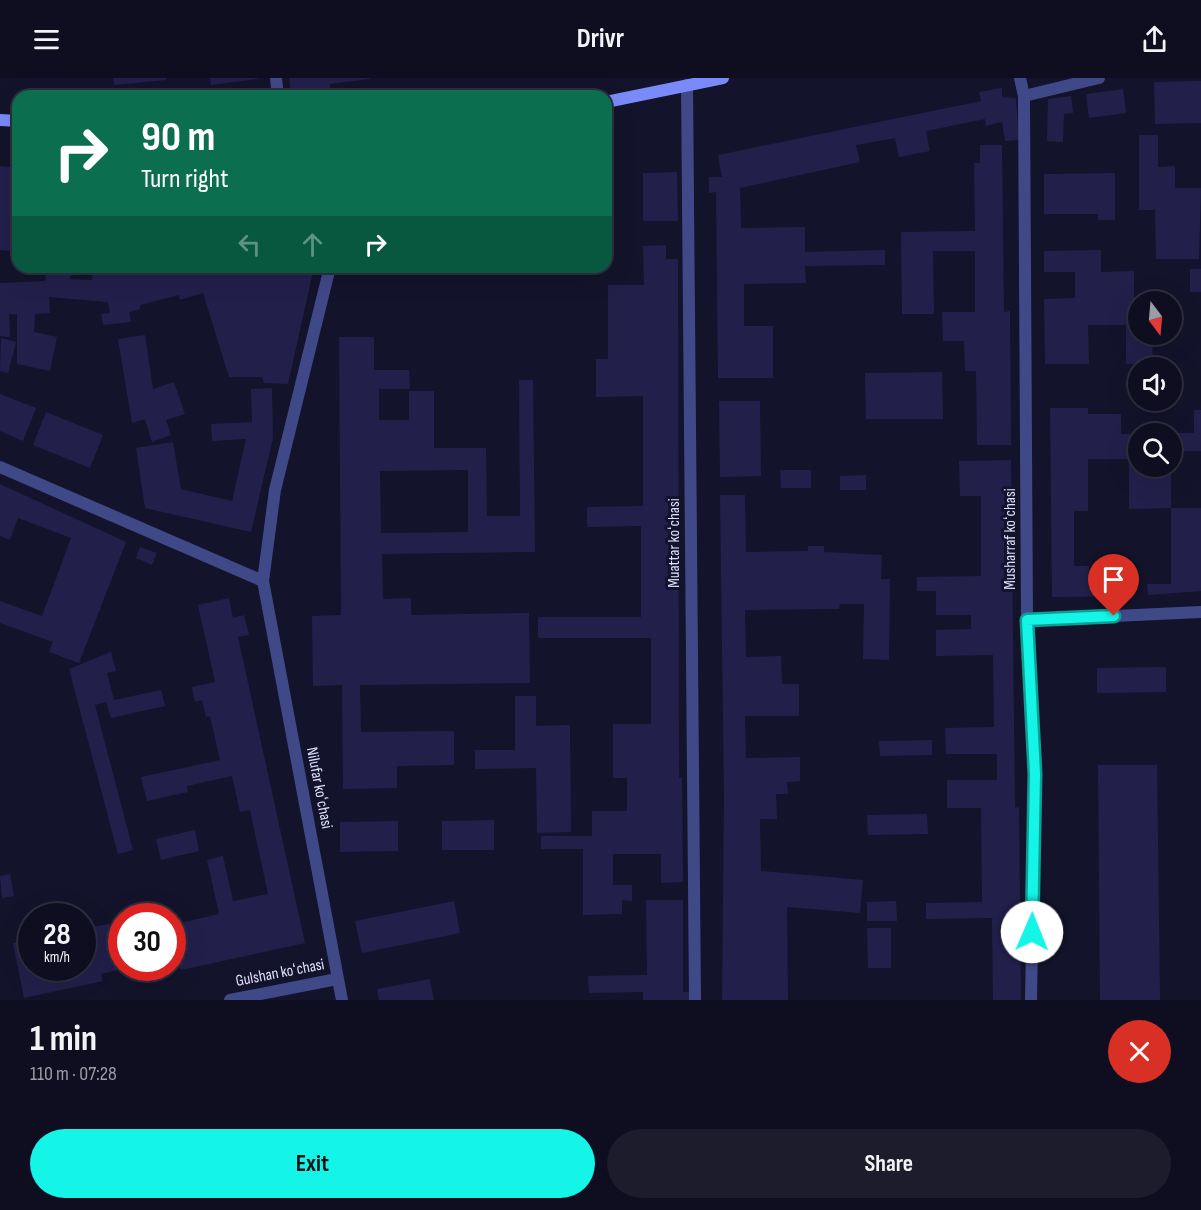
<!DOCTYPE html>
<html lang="en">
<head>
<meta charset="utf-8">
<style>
	:root { --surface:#0e0e20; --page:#1c1c2d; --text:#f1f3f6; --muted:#9b9ca5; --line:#2e2e3e; --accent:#14f4e7 }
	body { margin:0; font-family:"Sofia Sans Condensed",sans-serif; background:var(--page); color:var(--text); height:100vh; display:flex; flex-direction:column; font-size:22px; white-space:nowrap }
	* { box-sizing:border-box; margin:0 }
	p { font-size:20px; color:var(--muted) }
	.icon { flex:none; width:33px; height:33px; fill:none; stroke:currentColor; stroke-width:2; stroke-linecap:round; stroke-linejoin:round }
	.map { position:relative; height:922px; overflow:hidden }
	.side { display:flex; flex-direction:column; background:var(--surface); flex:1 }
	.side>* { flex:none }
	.top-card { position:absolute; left:12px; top:12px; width:600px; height:183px; border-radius:18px; box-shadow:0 6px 24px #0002,0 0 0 2px var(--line); background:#0b6e4f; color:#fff; overflow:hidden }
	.needle { width:39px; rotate:164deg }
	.fabs { position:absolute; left:1128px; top:213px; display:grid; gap:12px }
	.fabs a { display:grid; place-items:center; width:54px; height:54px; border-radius:50%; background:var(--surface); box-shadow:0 6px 24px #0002,0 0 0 2px var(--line); font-size:30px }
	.speed { position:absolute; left:18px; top:825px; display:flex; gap:12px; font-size:30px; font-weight:700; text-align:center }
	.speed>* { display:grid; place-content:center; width:78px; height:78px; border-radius:50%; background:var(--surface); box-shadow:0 6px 24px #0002,0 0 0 2px var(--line); line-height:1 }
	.speed small { font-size:15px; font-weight:400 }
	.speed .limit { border:9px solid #d22; background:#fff; color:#111 }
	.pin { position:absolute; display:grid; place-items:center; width:51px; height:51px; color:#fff; margin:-62px -26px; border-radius:50% 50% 50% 0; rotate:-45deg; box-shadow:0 0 6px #0007 }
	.pin .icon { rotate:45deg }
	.me { position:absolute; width:66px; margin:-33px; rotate:1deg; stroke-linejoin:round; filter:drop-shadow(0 0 4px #0008) }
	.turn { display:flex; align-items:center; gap:21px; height:126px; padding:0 30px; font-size:27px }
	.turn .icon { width:78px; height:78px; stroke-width:2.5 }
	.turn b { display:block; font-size:42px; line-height:51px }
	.lanes { display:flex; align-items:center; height:57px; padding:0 30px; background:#0003; justify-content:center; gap:30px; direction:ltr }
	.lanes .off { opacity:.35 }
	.round { display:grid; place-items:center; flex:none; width:63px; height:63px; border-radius:32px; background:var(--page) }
	.headline { display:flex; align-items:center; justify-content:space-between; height:102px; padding:0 30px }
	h1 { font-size:36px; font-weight:700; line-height:45px }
	.button { display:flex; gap:12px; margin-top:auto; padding:12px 30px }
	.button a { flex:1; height:69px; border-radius:36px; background:var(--accent); color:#111; font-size:24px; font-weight:700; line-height:69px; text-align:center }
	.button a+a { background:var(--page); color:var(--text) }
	header { display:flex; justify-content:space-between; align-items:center; height:78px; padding:0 30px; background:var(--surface); font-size:27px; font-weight:700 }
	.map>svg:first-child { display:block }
	.building { fill:#22204b; fill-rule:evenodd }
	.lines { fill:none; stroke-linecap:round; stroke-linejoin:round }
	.minor { stroke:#404988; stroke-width:12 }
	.secondary { stroke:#7a8bf9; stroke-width:12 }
	.route-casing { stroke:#0d9f96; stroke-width:15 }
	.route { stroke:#14f4e7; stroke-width:10 }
	.labels { text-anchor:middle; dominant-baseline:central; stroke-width:6; stroke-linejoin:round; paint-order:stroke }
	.street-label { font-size:16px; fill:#dfe0fd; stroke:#13132b }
</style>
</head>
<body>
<header><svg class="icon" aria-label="menu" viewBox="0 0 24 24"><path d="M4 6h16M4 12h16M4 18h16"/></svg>Drivr<svg class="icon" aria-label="share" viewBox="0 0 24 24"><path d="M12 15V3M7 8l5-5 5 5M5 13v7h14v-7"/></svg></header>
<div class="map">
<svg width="1201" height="922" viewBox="0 0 1201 922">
	<rect width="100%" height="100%" fill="#13132b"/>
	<g class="building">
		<path d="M 113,0 L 166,0 L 166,2 L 114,7 Z"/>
		<path d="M 210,0 L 257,0 L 257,1 L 211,7 Z"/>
		<path d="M 289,0 L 370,0 L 370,1 L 330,6 L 331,18 L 291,18 Z"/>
		<path d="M 1201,3 L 1201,45 L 1155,46 L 1154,4 Z"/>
		<path d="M 1002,10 L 1002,19 L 1016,20 L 1019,62 L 1005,63 L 1002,44 L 986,48 L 985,41 L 926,53 L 930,73 L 899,79 L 895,60 L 856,67 L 860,84 L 740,110 L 741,150 L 805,149 L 805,174 L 885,172 L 885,187 L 805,188 L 806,205 L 744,206 L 744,248 L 773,248 L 773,300 L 718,300 L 716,114 L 709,115 L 709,99 L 722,99 L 718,77 L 981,23 L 979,14 Z"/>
		<path d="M 1123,11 L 1126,35 L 1089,40 L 1086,16 Z"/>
		<path d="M 1071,18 L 1073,35 L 1064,36 L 1063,64 L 1047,63 L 1048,21 Z"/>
		<path d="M 1139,57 L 1158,57 L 1158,89 L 1175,88 L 1175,110 L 1201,110 L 1199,181 L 1156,181 L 1155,132 L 1139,132 Z"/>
		<path d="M 980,67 L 1002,67 L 1004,234 L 1010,233 L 1011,367 L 977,367 L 976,293 L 965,293 L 964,263 L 943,263 L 942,234 L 975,234 L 975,173 L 933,173 L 934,236 L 902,236 L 901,154 L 975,153 L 974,85 L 980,85 Z"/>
		<path d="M 0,88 L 18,90 L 18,135 L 15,135 L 12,173 L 0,172 Z"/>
		<path d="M 677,94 L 678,143 L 643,143 L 643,95 Z"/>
		<path d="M 1115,95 L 1115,142 L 1098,142 L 1098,136 L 1044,136 L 1044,96 Z"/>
		<path d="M 666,167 L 666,181 L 678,181 L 679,700 L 682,699 L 683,804 L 661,805 L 661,776 L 613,776 L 613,807 L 632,807 L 632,823 L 622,822 L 622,836 L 583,837 L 583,771 L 541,771 L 541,758 L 592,758 L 592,733 L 627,733 L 627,700 L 613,700 L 613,646 L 651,646 L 651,560 L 538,560 L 538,539 L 641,539 L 641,448 L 587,449 L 587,429 L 643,428 L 643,318 L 596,319 L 596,281 L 608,281 L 608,207 L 644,207 L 643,168 Z"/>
		<path d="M 1101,172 L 1101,194 L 1134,193 L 1134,220 L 1152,220 L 1152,224 L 1138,224 L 1138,256 L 1152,256 L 1153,285 L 1126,286 L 1126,247 L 1088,247 L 1089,286 L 1045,286 L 1044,221 L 1075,220 L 1075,194 L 1044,194 L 1044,173 Z"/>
		<path d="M 47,189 L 71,189 L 70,201 L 92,202 L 93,189 L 314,189 L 288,306 L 264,305 L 262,299 L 229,299 L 203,215 L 180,222 L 179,217 L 140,227 L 140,231 L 129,234 L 131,244 L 103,247 L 101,236 L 110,235 L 108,224 L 49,219 L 50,235 L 35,236 L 34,254 L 57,259 L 50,293 L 17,286 L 17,236 L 9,236 L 10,259 L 0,258 L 0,205 L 45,203 Z"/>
		<rect x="1190" y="191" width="11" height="23"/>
		<path d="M 145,257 L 153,311 L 174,304 L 185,336 L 166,342 L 171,357 L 152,364 L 145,341 L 132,345 L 118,261 Z"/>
		<path d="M 339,259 L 374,259 L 374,292 L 409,292 L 410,311 L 379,311 L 379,342 L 409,342 L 409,313 L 434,313 L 434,370 L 486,370 L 487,438 L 520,438 L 519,302 L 533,302 L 535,474 L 382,476 L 383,521 L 411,520 L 411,537 L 529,535 L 530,605 L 360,607 L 361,654 L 454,653 L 454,687 L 397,688 L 397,710 L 343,711 L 342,607 L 313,608 L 312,538 L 341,537 ZM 468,392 L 468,454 L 381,455 L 380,393 Z"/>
		<path d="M 1,260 L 16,264 L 8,295 L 0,293 Z"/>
		<path d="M 942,294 L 943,341 L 866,341 L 865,295 Z"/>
		<path d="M 272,310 L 273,360 L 251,454 L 145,430 L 136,370 L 173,364 L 181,411 L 232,423 L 246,361 L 212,363 L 211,346 L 252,344 L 251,311 Z"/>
		<path d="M 0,316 L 36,330 L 23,363 L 0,353 Z"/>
		<path d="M 719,323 L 760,323 L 761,398 L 720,399 Z"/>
		<path d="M 1050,330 L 1088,330 L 1088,336 L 1121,336 L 1121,356 L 1138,356 L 1138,388 L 1171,388 L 1171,430 L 1129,431 L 1129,381 L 1088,381 L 1088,433 L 1074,433 L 1074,488 L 1089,488 L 1089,503 L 1128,503 L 1129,518 L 1052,519 Z"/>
		<path d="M 1194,332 L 1201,332 L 1201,373 L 1172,373 L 1172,355 L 1194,355 Z"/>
		<path d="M 46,334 L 103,357 L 90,390 L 33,367 Z"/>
		<path d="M 1011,382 L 1015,730 L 1019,729 L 1021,922 L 993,922 L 992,840 L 926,841 L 926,825 L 982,824 L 981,730 L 947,730 L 947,702 L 997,702 L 997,676 L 946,676 L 945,650 L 994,649 L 993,577 L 936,578 L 936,552 L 971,551 L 971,537 L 936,537 L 936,513 L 917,513 L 917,499 L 981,498 L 981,418 L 960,418 L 959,383 Z"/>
		<path d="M 780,392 L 811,392 L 811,410 L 781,410 Z"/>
		<path d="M 866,397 L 866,412 L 840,412 L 840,398 Z"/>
		<path d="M 0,406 L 126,464 L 79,585 L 49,574 L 53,564 L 0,545 L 0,523 L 42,538 L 71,460 L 18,440 L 10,462 L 0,458 Z"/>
		<path d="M 720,417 L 745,417 L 746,474 L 808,473 L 808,468 L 824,468 L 824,474 L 882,477 L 881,501 L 890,501 L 889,582 L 863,581 L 864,526 L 840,526 L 839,531 L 745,532 L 746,579 L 781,578 L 782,606 L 799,606 L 799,638 L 745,638 L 746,680 L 800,679 L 800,703 L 787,704 L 788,716 L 776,716 L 777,741 L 760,741 L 761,793 L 863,802 L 860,835 L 787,829 L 788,922 L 722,922 L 724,717 Z"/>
		<path d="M 1171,430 L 1201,430 L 1201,513 L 1148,517 L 1147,506 L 1171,506 Z"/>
		<path d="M 140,469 L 157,475 L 152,487 L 136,480 Z"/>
		<path d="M 229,520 L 233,540 L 244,537 L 249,557 L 238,559 L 305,865 L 181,892 L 179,886 L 172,888 L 172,847 L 219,836 L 207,782 L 223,778 L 233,823 L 268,816 L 250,732 L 240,734 L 232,698 L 187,708 L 188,714 L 147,723 L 141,699 L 220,682 L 210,638 L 206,639 L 202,622 L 195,624 L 192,609 L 215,604 L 198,527 Z"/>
		<path d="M 111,574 L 116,593 L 107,595 L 114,622 L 161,612 L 165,628 L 111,640 L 106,624 L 95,627 L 133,772 L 118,776 L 69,591 Z"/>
		<path d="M 1166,589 L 1166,614 L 1097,615 L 1097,590 Z"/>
		<path d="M 515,618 L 536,618 L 536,648 L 570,647 L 571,754 L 537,755 L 536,690 L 475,691 L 475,672 L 515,672 Z"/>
		<path d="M 932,662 L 932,677 L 880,678 L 879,663 Z"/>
		<path d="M 1098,687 L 1157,687 L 1160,922 L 1100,922 Z"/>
		<path d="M 927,736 L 928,756 L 868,757 L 867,737 Z"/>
		<path d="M 494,742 L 494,772 L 442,772 L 442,743 Z"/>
		<path d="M 398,743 L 398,773 L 340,774 L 340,744 Z"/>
		<path d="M 195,752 L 199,773 L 161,782 L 156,761 Z"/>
		<path d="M 10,796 L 14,818 L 2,820 L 0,798 Z"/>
		<path d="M 646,822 L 683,822 L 683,914 L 689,914 L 689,922 L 643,922 L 643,914 L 589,915 L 588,898 L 647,897 Z"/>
		<path d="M 454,823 L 460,855 L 362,875 L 355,843 Z"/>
		<path d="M 896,823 L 897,843 L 867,843 L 867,824 Z"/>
		<path d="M 109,846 L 118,892 L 101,896 L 103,903 L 24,920 L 13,865 L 32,862 L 32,890 L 82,890 L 82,851 Z"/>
		<path d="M 867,850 L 891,850 L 891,890 L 868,890 Z"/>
		<path d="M 430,901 L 434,922 L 379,922 L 377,911 Z"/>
	</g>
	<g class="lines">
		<g class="minor">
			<path d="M 276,0 L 278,18"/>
			<path d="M 1020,0 L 1024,18 L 1027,542 L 1035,696 L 1031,922"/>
			<path d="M 687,7 L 695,922"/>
			<path d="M 1024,18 L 1099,0"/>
			<path d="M 330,189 L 275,412 L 263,503 L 342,922"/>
			<path d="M 0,389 L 263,503"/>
			<path d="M 1027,542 L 1201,534"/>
			<path d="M 230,922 L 337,901"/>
		</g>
		<g class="secondary">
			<path d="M 606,24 L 723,0"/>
			<path d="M 0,42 L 18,43"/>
		</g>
	</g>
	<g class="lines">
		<defs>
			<path id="route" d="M 1032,854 L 1035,696 L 1027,542 L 1114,538"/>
		</defs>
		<use href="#route" class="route-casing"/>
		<use href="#route" class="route"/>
	</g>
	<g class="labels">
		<g class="street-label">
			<text transform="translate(1010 461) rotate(-90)">Musharraf koʻchasi</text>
			<text transform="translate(674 465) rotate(-90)">Muattar koʻchasi</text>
			<text transform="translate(319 710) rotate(79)">Nilufar koʻchasi</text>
			<text transform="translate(280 895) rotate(-11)">Gulshan koʻchasi</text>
		</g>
	</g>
</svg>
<div class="fabs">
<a><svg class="needle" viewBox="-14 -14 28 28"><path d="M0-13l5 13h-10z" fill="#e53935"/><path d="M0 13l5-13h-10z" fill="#9b9ca5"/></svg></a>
<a><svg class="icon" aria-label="sound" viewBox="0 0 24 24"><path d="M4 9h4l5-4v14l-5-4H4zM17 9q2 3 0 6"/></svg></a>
<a><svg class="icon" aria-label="search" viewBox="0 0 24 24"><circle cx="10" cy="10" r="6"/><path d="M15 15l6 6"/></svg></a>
</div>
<div class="speed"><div>28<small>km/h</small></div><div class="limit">30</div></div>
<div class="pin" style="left:1114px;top:538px;background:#d93025"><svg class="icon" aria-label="arrive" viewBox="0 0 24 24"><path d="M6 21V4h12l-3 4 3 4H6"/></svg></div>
<svg class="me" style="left:1032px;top:854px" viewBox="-20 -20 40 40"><circle r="19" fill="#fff"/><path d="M0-13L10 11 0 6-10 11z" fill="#14f4e7"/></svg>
<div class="top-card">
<div class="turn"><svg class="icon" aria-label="right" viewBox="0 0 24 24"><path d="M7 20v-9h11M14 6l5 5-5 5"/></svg><div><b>90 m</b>Turn right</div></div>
<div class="lanes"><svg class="icon off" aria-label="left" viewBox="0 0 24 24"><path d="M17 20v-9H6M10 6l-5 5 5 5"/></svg><svg class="icon off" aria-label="ahead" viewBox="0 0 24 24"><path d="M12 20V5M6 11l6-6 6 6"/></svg><svg class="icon" aria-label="right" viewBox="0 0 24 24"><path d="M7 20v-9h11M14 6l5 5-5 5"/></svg></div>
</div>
</div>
<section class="side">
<div class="headline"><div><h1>1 min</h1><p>110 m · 07:28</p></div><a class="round" style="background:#d93025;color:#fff"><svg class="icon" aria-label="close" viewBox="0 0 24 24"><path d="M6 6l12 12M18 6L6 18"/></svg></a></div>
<div class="button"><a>Exit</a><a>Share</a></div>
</section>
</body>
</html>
